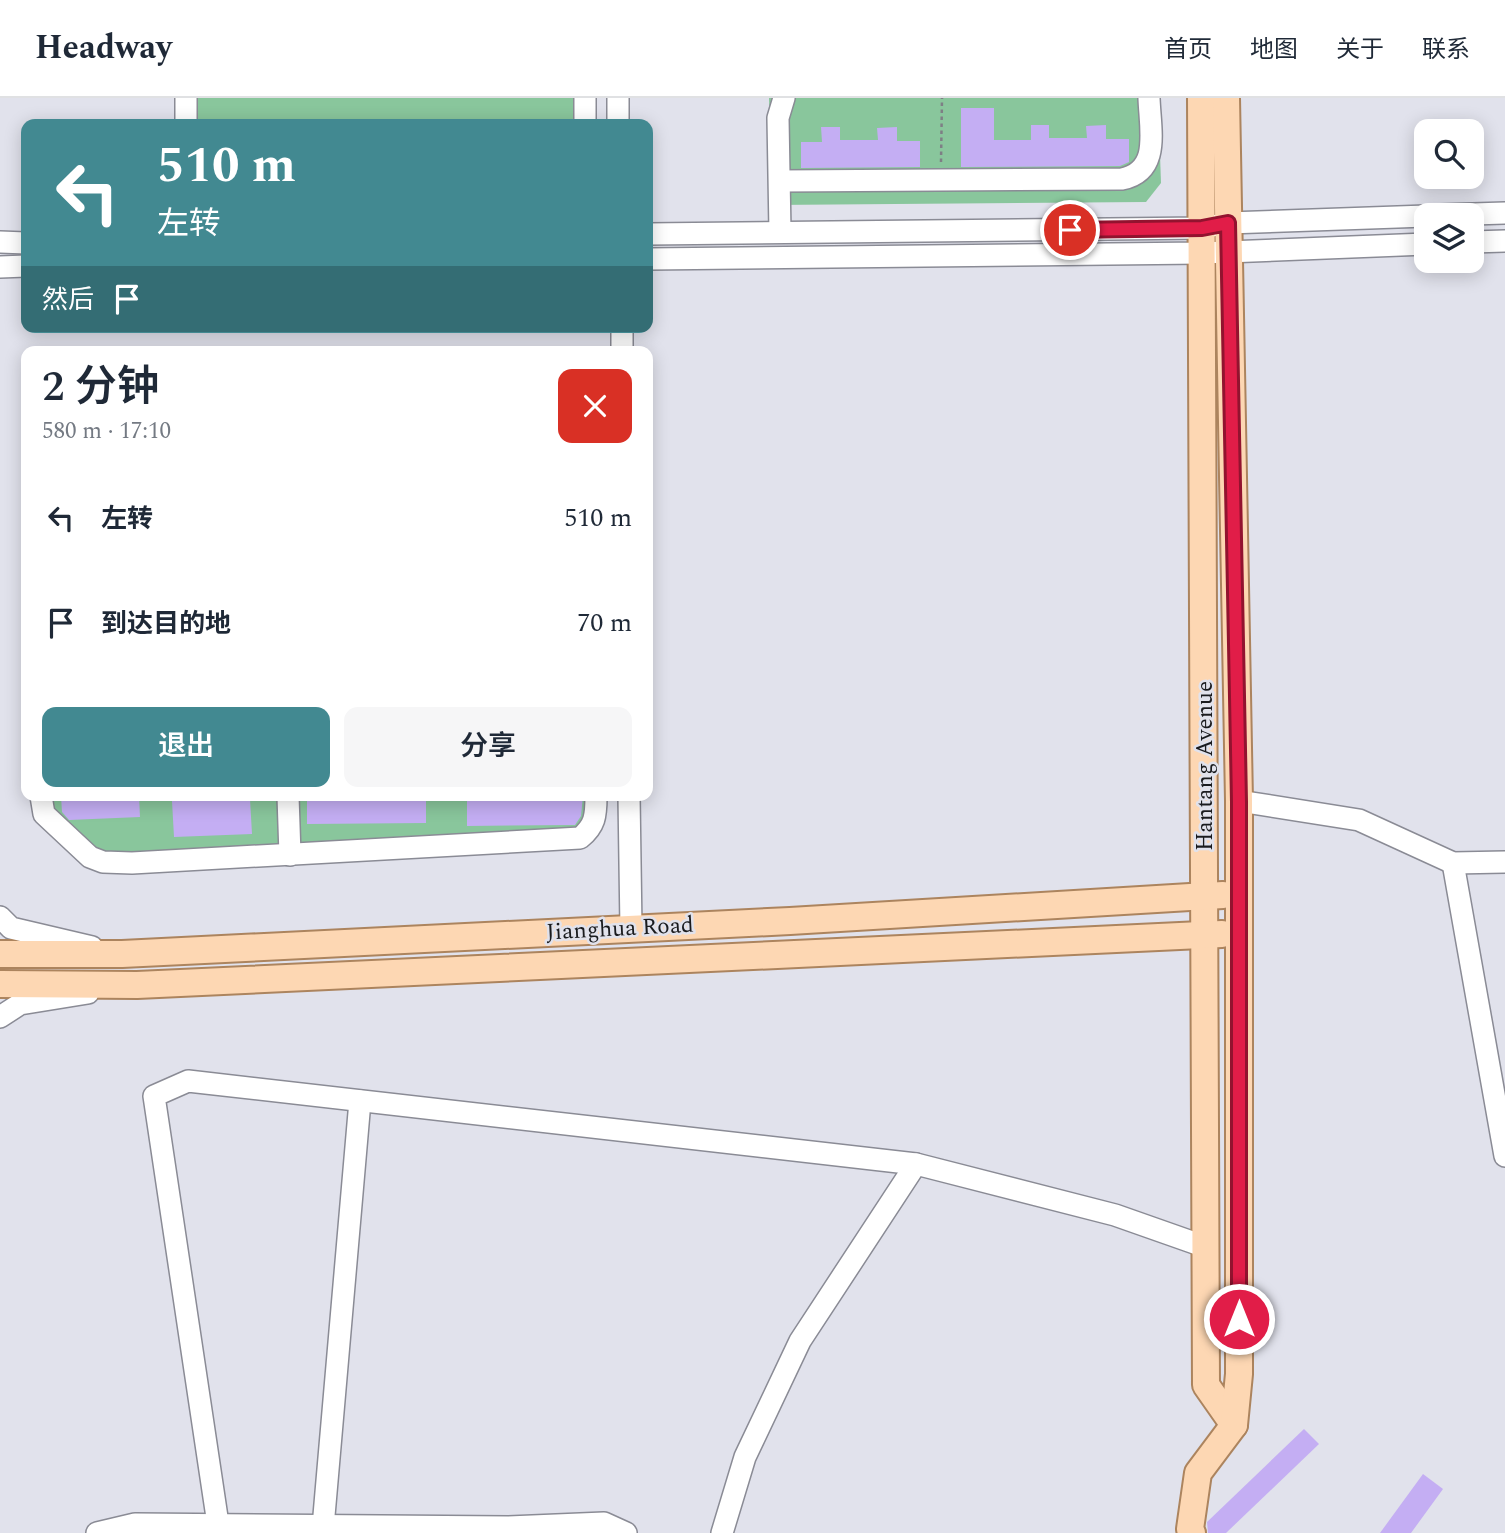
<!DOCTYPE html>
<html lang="zh">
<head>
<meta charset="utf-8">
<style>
	:root { --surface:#fff; --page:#f6f6f7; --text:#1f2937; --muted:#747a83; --line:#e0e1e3; --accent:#428991 }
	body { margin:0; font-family:Spectral,"Noto Sans SC",serif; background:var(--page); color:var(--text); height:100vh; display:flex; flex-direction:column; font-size:26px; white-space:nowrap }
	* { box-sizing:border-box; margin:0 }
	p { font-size:23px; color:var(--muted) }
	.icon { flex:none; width:38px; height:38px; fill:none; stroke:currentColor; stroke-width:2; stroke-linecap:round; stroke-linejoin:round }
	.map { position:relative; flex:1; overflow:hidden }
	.drawer { position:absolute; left:21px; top:248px; width:632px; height:455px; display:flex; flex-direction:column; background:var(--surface); border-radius:14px; box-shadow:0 4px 18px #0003 }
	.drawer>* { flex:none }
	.banner { position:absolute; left:21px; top:21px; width:632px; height:214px; border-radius:14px; box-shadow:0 4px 18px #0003; background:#428991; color:#fff; overflow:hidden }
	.fabs { position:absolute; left:1414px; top:21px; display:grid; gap:14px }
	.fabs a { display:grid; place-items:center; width:70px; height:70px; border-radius:14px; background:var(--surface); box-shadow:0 4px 18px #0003; font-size:35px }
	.pin { position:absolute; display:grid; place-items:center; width:60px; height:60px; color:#fff; margin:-30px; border:4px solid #fff; border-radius:50%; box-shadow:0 2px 7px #0007 }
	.me { position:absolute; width:77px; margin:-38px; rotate:0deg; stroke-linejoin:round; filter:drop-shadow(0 0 5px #0008) }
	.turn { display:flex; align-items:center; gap:24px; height:147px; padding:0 21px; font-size:32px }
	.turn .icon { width:91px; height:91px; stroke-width:2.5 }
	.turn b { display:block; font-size:49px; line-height:60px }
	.then { display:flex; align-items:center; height:66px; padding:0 21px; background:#0003; gap:14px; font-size:26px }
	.round { display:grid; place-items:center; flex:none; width:74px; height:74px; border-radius:14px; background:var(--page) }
	.head { display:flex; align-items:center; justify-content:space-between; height:119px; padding:0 21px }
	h1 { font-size:42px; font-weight:600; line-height:52px }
	.cta { display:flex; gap:14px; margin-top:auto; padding:14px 21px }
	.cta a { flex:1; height:80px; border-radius:14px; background:var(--accent); color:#fff; font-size:28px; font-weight:600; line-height:80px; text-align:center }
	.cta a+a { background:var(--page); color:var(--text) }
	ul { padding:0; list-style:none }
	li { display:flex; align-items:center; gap:21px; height:105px; padding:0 21px }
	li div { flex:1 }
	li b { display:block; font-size:26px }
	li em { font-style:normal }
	header { display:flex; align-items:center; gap:42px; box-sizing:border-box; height:98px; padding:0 35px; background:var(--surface); border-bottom:2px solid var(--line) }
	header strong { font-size:33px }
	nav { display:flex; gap:38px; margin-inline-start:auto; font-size:24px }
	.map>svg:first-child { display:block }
	.green { fill:#89c69c }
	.building { fill:#c4aef3 }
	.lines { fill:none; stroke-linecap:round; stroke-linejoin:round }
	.minor-casing { stroke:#8a8b95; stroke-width:24 }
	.major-casing { stroke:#ac845e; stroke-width:30 }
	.path { stroke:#7e7f85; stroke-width:2.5; stroke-dasharray:3.5 3.5; stroke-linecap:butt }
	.minor { stroke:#fff; stroke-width:21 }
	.major { stroke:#fdd7b3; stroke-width:26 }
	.route-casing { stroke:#92132f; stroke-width:18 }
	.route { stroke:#e11d48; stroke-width:12 }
	.labels { text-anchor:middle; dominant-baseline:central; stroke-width:5; stroke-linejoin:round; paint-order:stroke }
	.street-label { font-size:23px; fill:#1a1b1e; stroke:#e1e2ec }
</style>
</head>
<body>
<header>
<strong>Headway</strong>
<nav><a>首页</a><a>地图</a><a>关于</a><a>联系</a></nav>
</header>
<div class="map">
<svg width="1505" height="1435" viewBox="0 0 1505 1435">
	<rect width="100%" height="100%" fill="#e1e2ec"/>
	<g class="green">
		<rect x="186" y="0" width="399" height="26"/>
		<path d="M 769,0 L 1158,0 L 1161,85 L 1146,104 L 772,107 Z"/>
		<path d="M 41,698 L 593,698 L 592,731 L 103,764 Z"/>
	</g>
	<g class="building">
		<path d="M 961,10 L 994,10 L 994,42 L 1031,42 L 1031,27 L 1049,27 L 1049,40 L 1087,40 L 1086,28 L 1106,27 L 1106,41 L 1129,41 L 1129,64 L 1120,68 L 961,69 Z"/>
		<path d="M 821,29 L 840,29 L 840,42 L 878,42 L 877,30 L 897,29 L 897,43 L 920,43 L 920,69 L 801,70 L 801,44 L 822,44 Z"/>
		<path d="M 61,698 L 139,698 L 140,719 L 69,722 L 62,714 Z"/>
		<path d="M 191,698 L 250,701 L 252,736 L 174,739 L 172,703 L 191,703 Z"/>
		<path d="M 307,698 L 426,698 L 426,725 L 307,726 Z"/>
		<path d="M 583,698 L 581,718 L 575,727 L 467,728 L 467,699 Z"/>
		<path d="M 1304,1331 L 1319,1346 L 1226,1435 L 1208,1435 L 1207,1424 Z"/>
		<path d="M 1423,1376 L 1443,1391 L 1411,1435 L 1380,1435 Z"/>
	</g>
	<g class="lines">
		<defs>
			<g id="minor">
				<path d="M 186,0 L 186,26"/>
				<path d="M 585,0 L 585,26"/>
				<path d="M 618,0 L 618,26"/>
				<path d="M 780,83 L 1122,81 C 1161,73 1150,32 1149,0"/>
				<path d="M 1440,117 L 1505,115"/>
				<path d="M 780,134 L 778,20 L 784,0"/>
				<path d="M 648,136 L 1202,130 L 1228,125 L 1426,118"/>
				<path d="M 0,144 L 26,145"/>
				<path d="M 1472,144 L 1505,143"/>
				<path d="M 648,161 L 1202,155 L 1426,146"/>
				<path d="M 0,169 L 26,168"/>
				<path d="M 622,229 L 622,254"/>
				<path d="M 41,698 L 44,716 L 90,759 L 103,764 L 132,765 L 580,740 C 595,728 596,718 596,698"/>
				<path d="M 288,698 L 290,757"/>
				<path d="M 629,698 L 631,831"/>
				<path d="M 1239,703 L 1359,722 L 1453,765 L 1505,764"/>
				<path d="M 1453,765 L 1505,1058"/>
				<path d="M 0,819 L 11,830 L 92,849"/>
				<path d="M 0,919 L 20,906 L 88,895"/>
				<path d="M 218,1426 L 154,998 L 188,983 L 916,1066 L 1115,1117 L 1206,1149"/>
				<path d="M 323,1429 L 360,1003"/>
				<path d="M 97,1435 L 135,1426 L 508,1429 L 604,1425 L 626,1435"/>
				<path d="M 722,1435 L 745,1359 L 800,1243 L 916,1066"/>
			</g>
			<g id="major">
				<path d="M 1201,0 L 1206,1287 L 1234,1327"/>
				<path d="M 0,856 L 122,856 L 790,823 L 1223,797"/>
				<path d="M 0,886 L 137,887 L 1222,836"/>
				<path d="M 1192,1435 L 1190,1431 L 1198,1375 L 1234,1327 L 1239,1276 L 1239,703 L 1226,0"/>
			</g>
		</defs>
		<use href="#minor" class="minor-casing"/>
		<use href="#major" class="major-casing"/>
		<path class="path" d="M 941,64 L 942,0"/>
		<use href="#minor" class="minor"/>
		<use href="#major" class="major"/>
	</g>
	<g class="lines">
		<defs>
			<path id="route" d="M 1070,132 L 1202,130 L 1228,125 L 1239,704 L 1239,1221"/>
		</defs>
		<use href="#route" class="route-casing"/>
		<use href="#route" class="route"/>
	</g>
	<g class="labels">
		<g class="street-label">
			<text transform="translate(1205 668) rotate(-90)">Hantang Avenue</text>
			<text transform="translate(620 831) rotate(-3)">Jianghua Road</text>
		</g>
	</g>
</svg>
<div class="fabs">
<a><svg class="icon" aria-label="search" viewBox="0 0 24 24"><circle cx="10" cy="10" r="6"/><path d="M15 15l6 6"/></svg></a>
<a><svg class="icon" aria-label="layers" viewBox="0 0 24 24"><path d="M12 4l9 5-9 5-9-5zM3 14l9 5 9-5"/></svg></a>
</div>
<div class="pin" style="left:1070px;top:132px;background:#d93025"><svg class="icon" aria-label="arrive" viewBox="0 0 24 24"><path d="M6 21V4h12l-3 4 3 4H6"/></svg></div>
<svg class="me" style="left:1239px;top:1221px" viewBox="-20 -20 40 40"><circle r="17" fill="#e11d48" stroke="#fff" stroke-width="3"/><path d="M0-11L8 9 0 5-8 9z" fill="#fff"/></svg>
<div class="banner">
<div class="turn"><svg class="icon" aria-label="left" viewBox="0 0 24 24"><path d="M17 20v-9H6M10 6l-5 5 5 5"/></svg><div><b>510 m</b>左转</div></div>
<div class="then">然后<svg class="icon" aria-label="arrive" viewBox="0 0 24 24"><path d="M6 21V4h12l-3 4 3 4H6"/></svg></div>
</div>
<section class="drawer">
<div class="head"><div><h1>2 分钟</h1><p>580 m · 17:10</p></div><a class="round" style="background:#d93025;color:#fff"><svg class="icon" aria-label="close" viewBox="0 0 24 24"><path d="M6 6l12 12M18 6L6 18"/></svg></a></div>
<ul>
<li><svg class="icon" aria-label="left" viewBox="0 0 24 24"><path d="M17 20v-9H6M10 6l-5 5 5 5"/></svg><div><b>左转</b></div><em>510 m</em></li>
<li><svg class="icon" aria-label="arrive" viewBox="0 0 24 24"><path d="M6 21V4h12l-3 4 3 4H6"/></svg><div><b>到达目的地</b></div><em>70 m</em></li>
</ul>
<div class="cta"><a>退出</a><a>分享</a></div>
</section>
</div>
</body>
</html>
